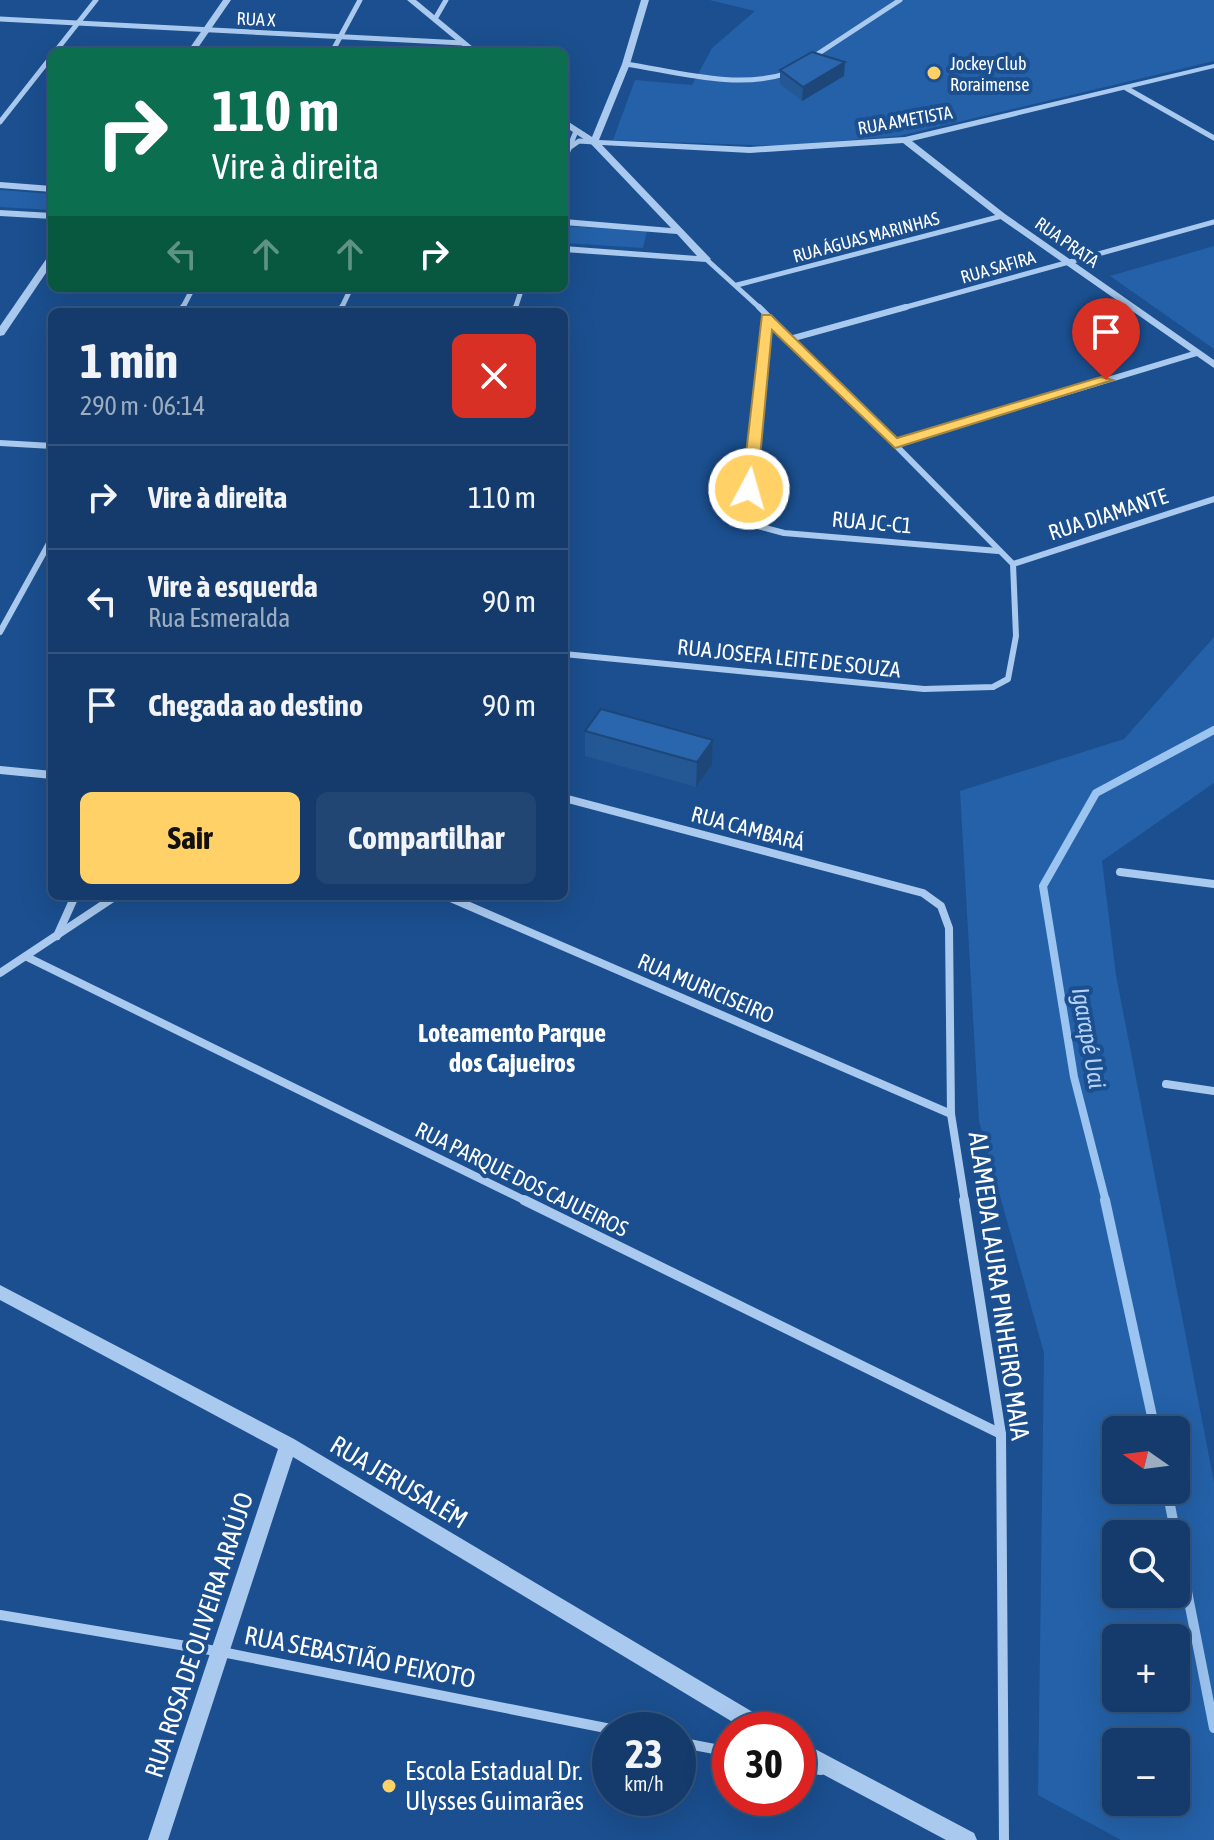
<!DOCTYPE html>
<html lang="pt">
<head>
<meta charset="utf-8">
<style>
	:root { --surface:#143b6b; --page:#214673; --text:#f1f3f6; --muted:#9dadc1; --line:#33557e; --accent:#ffd166 }
	body { margin:0; font-family:"Asap Condensed",sans-serif; background:var(--page); color:var(--text); height:100vh; display:flex; flex-direction:column; font-size:30px; white-space:nowrap }
	* { box-sizing:border-box; margin:0 }
	p { font-size:26px; color:var(--muted) }
	.icon { flex:none; width:44px; height:44px; fill:none; stroke:currentColor; stroke-width:2; stroke-linecap:round; stroke-linejoin:round }
	.map { position:relative; flex:1; overflow:hidden }
	.details { position:absolute; left:48px; top:308px; width:520px; height:592px; display:flex; flex-direction:column; background:var(--surface); border-radius:12px; box-shadow:0 8px 32px #0002,0 0 0 2px var(--line) }
	.details>* { flex:none }
	.guide { position:absolute; left:48px; top:48px; width:520px; height:244px; border-radius:12px; box-shadow:0 8px 32px #0002,0 0 0 2px var(--line); background:#0b6e4f; color:#fff; overflow:hidden }
	.needle { width:52px; rotate:284deg }
	.fabs { position:absolute; left:1102px; top:1416px; display:grid; gap:16px }
	.fabs a { display:grid; place-items:center; width:88px; height:88px; border-radius:12px; background:var(--surface); box-shadow:0 8px 32px #0002,0 0 0 2px var(--line); font-size:40px }
	.speed { position:absolute; left:592px; top:1712px; display:flex; gap:16px; font-size:40px; font-weight:700; text-align:center }
	.speed>* { display:grid; place-content:center; width:104px; height:104px; border-radius:50%; background:var(--surface); box-shadow:0 8px 32px #0002,0 0 0 2px var(--line); line-height:1 }
	.speed small { font-size:20px; font-weight:400 }
	.speed .limit { border:12px solid #d22; background:#fff; color:#111 }
	.pin { position:absolute; display:grid; place-items:center; width:68px; height:68px; color:#fff; margin:-82px -34px; border-radius:50% 50% 50% 0; rotate:-45deg; box-shadow:0 0 8px #0007 }
	.pin .icon { rotate:45deg }
	.me { position:absolute; width:88px; margin:-44px; rotate:6deg; stroke-linejoin:round; filter:drop-shadow(0 0 6px #0008) }
	.turn { display:flex; align-items:center; gap:28px; height:168px; padding:0 32px; font-size:36px }
	.turn .icon { width:104px; height:104px; stroke-width:2.5 }
	.turn b { display:block; font-size:56px; line-height:68px }
	.lanes { display:flex; align-items:center; height:76px; padding:0 32px; background:#0003; justify-content:center; gap:40px; direction:ltr }
	.lanes .off { opacity:.35 }
	.round { display:grid; place-items:center; flex:none; width:84px; height:84px; border-radius:12px; background:var(--page) }
	.headline { display:flex; align-items:center; justify-content:space-between; height:136px; padding:0 32px }
	h1 { font-size:48px; font-weight:700; line-height:60px }
	.action { display:flex; gap:16px; margin-top:auto; padding:16px 32px }
	.action a { flex:1; height:92px; border-radius:12px; background:var(--accent); color:#111; font-size:32px; font-weight:700; line-height:92px; text-align:center }
	.action a+a { background:var(--page); color:var(--text) }
	ul { padding:0; list-style:none }
	li { display:flex; align-items:center; gap:24px; height:104px; padding:0 32px; border-top:2px solid var(--line) }
	li div { flex:1 }
	li b { display:block; font-size:30px }
	li em { font-style:normal }
	.map>svg:first-child { display:block }
	.green { fill:#2461a8; fill-rule:evenodd }
	.lines { fill:none; stroke-linecap:round; stroke-linejoin:round }
	.stream-far1 { stroke:#9cc4f0; stroke-width:8 }
	.stream { stroke:#9cc4f0; stroke-width:10 }
	.minor-far3 { stroke:#a9c9ee; stroke-width:5 }
	.minor-far2 { stroke:#a9c9ee; stroke-width:6 }
	.minor-far1 { stroke:#a9c9ee; stroke-width:8 }
	.minor { stroke:#a9c9ee; stroke-width:10 }
	.tertiary { fill:#a9c9ee; fill-rule:evenodd }
	.wall { fill:#245895 }
	.shaded-wall { fill:#1d4779 }
	.building { fill:#2a66ad; stroke:#1d4779; stroke-width:2 }
	.route { fill:#ffd166; stroke:#a68842; stroke-width:2 }
	.poi-dot { fill:#ffd166; stroke:#1b4f8f; stroke-width:3 }
	.labels { text-anchor:middle; dominant-baseline:central; stroke-width:8; stroke-linejoin:round; paint-order:stroke }
	.far-street-label { font-size:18px; fill:#fff; stroke:#1b4f8f }
	.far-poi-label { font-size:18px; fill:#fff; stroke:#1b4f8f; text-anchor:start }
	.street-label { font-size:22px; fill:#fff; stroke:#1b4f8f }
	.water-label { font-size:24px; font-style:italic; fill:#b5d3f5; stroke:#1b4f8f }
	.quarter-label { font-size:26px; font-weight:bold; fill:#fff; stroke:#1b4f8f }
	.near-street-label { font-size:26px; fill:#fff; stroke:#1b4f8f }
	.near-poi-label { font-size:26px; fill:#fff; stroke:#1b4f8f; text-anchor:start }
</style>
</head>
<body>
<div class="map">
<svg width="1214" height="1840" viewBox="0 0 1214 1840">
	<rect width="100%" height="100%" fill="#1b4f8f"/>
	<g class="green">
		<path d="M 709,0 L 1214,0 L 1214,61 L 899,136 L 780,146 L 613,140 L 635,80 L 692,85 L 712,48 L 755,11 Z"/>
		<path d="M 0,190 L 52,194 L 52,210 L 0,207 Z"/>
		<path d="M 564,226 L 647,231 L 643,248 L 564,243 Z"/>
		<path d="M 1214,246 L 1214,349 L 1110,276 Z"/>
		<path d="M 1214,637 L 1214,783 L 1102,861 L 1116,975 L 1214,1482 L 1214,1840 L 1121,1840 L 1038,1795 L 1044,1353 L 979,1121 L 960,791 L 1124,739 ZM 1176,1430 L 1176,1490 L 1116,1490 L 1116,1430 ZM 1176,1534 L 1176,1594 L 1116,1594 L 1116,1534 ZM 1176,1638 L 1176,1698 L 1116,1698 L 1116,1638 ZM 1116,1742 L 1176,1742 L 1176,1802 L 1116,1802 Z"/>
	</g>
	<g class="lines">
		<path class="stream-far1" d="M 1106,1202 L 1074,1077 L 1043,886 L 1096,793 L 1214,730"/>
		<g class="stream">
			<path d="M 1105,1200 L 1155,1430"/>
			<path d="M 1167,1490 L 1214,1728"/>
		</g>
		<g class="minor-far3">
			<path d="M 0,19 L 463,43"/>
			<path d="M 435,19 L 446,0"/>
			<path d="M 55,52 L 96,0"/>
			<path d="M 332,52 L 360,0"/>
			<path d="M 810,59 L 900,0"/>
			<path d="M 626,64 C 678,72 737,90 788,73"/>
			<path d="M 1126,88 L 1214,138"/>
			<path d="M 0,122 L 52,56"/>
			<path d="M 569,148 L 579,141 L 594,142"/>
			<path d="M 564,161 L 576,131"/>
			<path d="M 706,259 L 761,309"/>
			<path d="M 737,285 L 1002,216"/>
			<path d="M 182,309 L 193,288"/>
			<path d="M 341,309 L 351,288"/>
			<path d="M 515,309 L 522,288"/>
			<path d="M 899,309 L 1214,222"/>
		</g>
		<g class="minor-far2">
			<path d="M 180,312 L 183,307"/>
			<path d="M 340,312 L 342,307"/>
			<path d="M 514,312 L 516,307"/>
			<path d="M 767,317 L 747,518 L 750,524 L 784,533 L 998,551"/>
			<path d="M 790,339 L 906,307"/>
			<path d="M 0,443 L 52,446"/>
			<path d="M 895,444 L 1197,353"/>
			<path d="M 1013,564 L 1214,499"/>
			<path d="M 0,632 L 52,538"/>
			<path d="M 564,654 L 924,689 L 993,687 L 1008,679 L 1016,636 L 1013,564 L 759,307"/>
		</g>
		<g class="minor-far1">
			<path d="M 0,770 L 52,775"/>
			<path d="M 564,798 L 923,893 L 941,906 L 949,928 L 951,1114 L 965,1202"/>
			<path d="M 1120,872 L 1214,884"/>
			<path d="M 446,896 L 951,1114"/>
			<path d="M 57,936 L 75,896"/>
			<path d="M 27,957 L 528,1202"/>
			<path d="M 0,973 L 116,896"/>
			<path d="M 1166,1084 L 1214,1091"/>
		</g>
		<g class="minor">
			<path d="M 524,1200 L 1001,1434"/>
			<path d="M 964,1200 L 1001,1434 L 1004,1840"/>
			<path d="M 0,1615 L 222,1652 L 616,1730"/>
			<path d="M 678,1742 L 730,1752"/>
			<path d="M 798,1766 L 821,1770"/>
		</g>
		<g class="tertiary">
			<path d="M 223,0 L 231,0 L 195,52 L 187,52 Z"/>
			<path d="M 407,0 L 416,0 L 479,52 L 470,52 Z"/>
			<path d="M 641,0 L 649,0 L 630,64 L 599,140 L 750,147 L 905,137 L 1214,64 L 1214,68 L 912,141 L 1005,214 L 1214,360 L 1214,368 L 999,218 L 903,143 L 750,153 L 602,145 L 711,259 L 706,262 L 564,252 L 564,246 L 697,256 L 677,234 L 564,225 L 564,219 L 671,228 L 591,144 L 564,126 L 564,119 L 592,137 L 622,64 Z"/>
			<path d="M 0,182 L 52,186 L 52,192 L 0,188 Z"/>
			<path d="M 0,210 L 52,213 L 52,219 L 0,216 Z"/>
			<path d="M 52,254 L 52,264 L 4,335 L 0,336 L 0,326 L 49,255 Z"/>
			<path d="M 0,1285 L 294,1439 L 771,1723 L 774,1730 L 746,1730 L 293,1457 L 168,1840 L 148,1840 L 278,1449 L 0,1300 Z"/>
			<path d="M 798,1740 L 974,1833 L 977,1840 L 946,1840 L 798,1761 Z"/>
		</g>
	</g>
	<g class="wall">
		<path d="M 780,70 L 844,76 L 802,101 L 780,84 Z"/>
		<path d="M 585,731 L 713,740 L 712,765 L 696,787 L 585,756 Z"/>
	</g>
	<g class="shaded-wall">
		<path d="M 845,62 L 844,76 L 802,101 L 803,87 Z"/>
		<path d="M 713,740 L 712,765 L 696,787 L 697,762 Z"/>
	</g>
	<g class="building">
		<path d="M 812,52 L 845,62 L 803,87 L 780,70 Z"/>
		<path d="M 601,709 L 713,740 L 697,762 L 585,731 Z"/>
	</g>
	<path class="route" d="M 762,315 L 771,315 L 897,438 L 1101,377 L 1113,380 L 895,448 L 772,330 L 757,489 L 749,494 L 742,489 Z"/>
	<g class="poi-dot">
		<circle cx="934" cy="73" r="8"/>
		<circle cx="389" cy="1786" r="8"/>
	</g>
	<g class="labels">
		<g class="far-street-label">
			<text transform="translate(256 19) rotate(3)">RUA X</text>
			<text transform="translate(905 120) rotate(-10)">RUA AMETISTA</text>
			<text transform="translate(866 237) rotate(-15)">RUA ÁGUAS MARINHAS</text>
			<text transform="translate(1067 242) rotate(35)">RUA PRATA</text>
			<text transform="translate(998 267) rotate(-16)">RUA SAFIRA</text>
		</g>
		<g class="far-poi-label">
			<text x="950" y="63">Jockey Club<tspan x="950" dy="21">Roraimense</tspan></text>
		</g>
		<g class="street-label">
			<text transform="translate(1108 514) rotate(-18)">RUA DIAMANTE</text>
			<text transform="translate(872 522) rotate(5)">RUA JC-C1</text>
			<text transform="translate(789 658) rotate(6)">RUA JOSEFA LEITE DE SOUZA</text>
			<text transform="translate(748 828) rotate(15)">RUA CAMBARÁ</text>
			<text transform="translate(706 988) rotate(23)">RUA MURICISEIRO</text>
			<text transform="translate(522 1179) rotate(26)">RUA PARQUE DOS CAJUEIROS</text>
		</g>
		<g class="water-label">
			<text transform="translate(1089 1038) rotate(80)">Igarapé Uai</text>
		</g>
		<g class="quarter-label">
			<text x="512" y="1033">Loteamento Parque<tspan x="512" dy="30">dos Cajueiros</tspan></text>
		</g>
		<g class="near-street-label">
			<text transform="translate(999 1286) rotate(82)">ALAMEDA LAURA PINHEIRO MAIA</text>
			<text transform="translate(399 1482) rotate(31)">RUA JERUSALÉM</text>
			<text transform="translate(199 1635) rotate(-72)">RUA ROSA DE OLIVEIRA ARAÚJO</text>
			<text transform="translate(360 1657) rotate(11)">RUA SEBASTIÃO PEIXOTO</text>
		</g>
		<g class="near-poi-label">
			<text x="405" y="1771">Escola Estadual Dr.<tspan x="405" dy="30">Ulysses Guimarães</tspan></text>
		</g>
	</g>
</svg>
<div class="fabs">
<a><svg class="needle" viewBox="-14 -14 28 28"><path d="M0-13l5 13h-10z" fill="#e53935"/><path d="M0 13l5-13h-10z" fill="#9dadc1"/></svg></a>
<a><svg class="icon" aria-label="search" viewBox="0 0 24 24"><circle cx="10" cy="10" r="6"/><path d="M15 15l6 6"/></svg></a>
<a>+</a>
<a>−</a>
</div>
<div class="speed"><div>23<small>km/h</small></div><div class="limit">30</div></div>
<div class="pin" style="left:1106px;top:380px;background:#d93025"><svg class="icon" aria-label="arrive" viewBox="0 0 24 24"><path d="M6 21V4h12l-3 4 3 4H6"/></svg></div>
<svg class="me" style="left:749px;top:489px" viewBox="-20 -20 40 40"><circle r="17" fill="#ffd166" stroke="#fff" stroke-width="3"/><path d="M0-11L8 9 0 5-8 9z" fill="#fff"/></svg>
<div class="guide">
<div class="turn"><svg class="icon" aria-label="right" viewBox="0 0 24 24"><path d="M7 20v-9h11M14 6l5 5-5 5"/></svg><div><b>110 m</b>Vire à direita</div></div>
<div class="lanes"><svg class="icon off" aria-label="left" viewBox="0 0 24 24"><path d="M17 20v-9H6M10 6l-5 5 5 5"/></svg><svg class="icon off" aria-label="ahead" viewBox="0 0 24 24"><path d="M12 20V5M6 11l6-6 6 6"/></svg><svg class="icon off" aria-label="ahead" viewBox="0 0 24 24"><path d="M12 20V5M6 11l6-6 6 6"/></svg><svg class="icon" aria-label="right" viewBox="0 0 24 24"><path d="M7 20v-9h11M14 6l5 5-5 5"/></svg></div>
</div>
<section class="details">
<div class="headline"><div><h1>1 min</h1><p>290 m · 06:14</p></div><a class="round" style="background:#d93025;color:#fff"><svg class="icon" aria-label="close" viewBox="0 0 24 24"><path d="M6 6l12 12M18 6L6 18"/></svg></a></div>
<ul>
<li><svg class="icon" aria-label="right" viewBox="0 0 24 24"><path d="M7 20v-9h11M14 6l5 5-5 5"/></svg><div><b>Vire à direita</b></div><em>110 m</em></li>
<li><svg class="icon" aria-label="left" viewBox="0 0 24 24"><path d="M17 20v-9H6M10 6l-5 5 5 5"/></svg><div><b>Vire à esquerda</b><p>Rua Esmeralda</p></div><em>90 m</em></li>
<li><svg class="icon" aria-label="arrive" viewBox="0 0 24 24"><path d="M6 21V4h12l-3 4 3 4H6"/></svg><div><b>Chegada ao destino</b></div><em>90 m</em></li>
</ul>
<div class="action"><a>Sair</a><a>Compartilhar</a></div>
</section>
</div>
</body>
</html>
